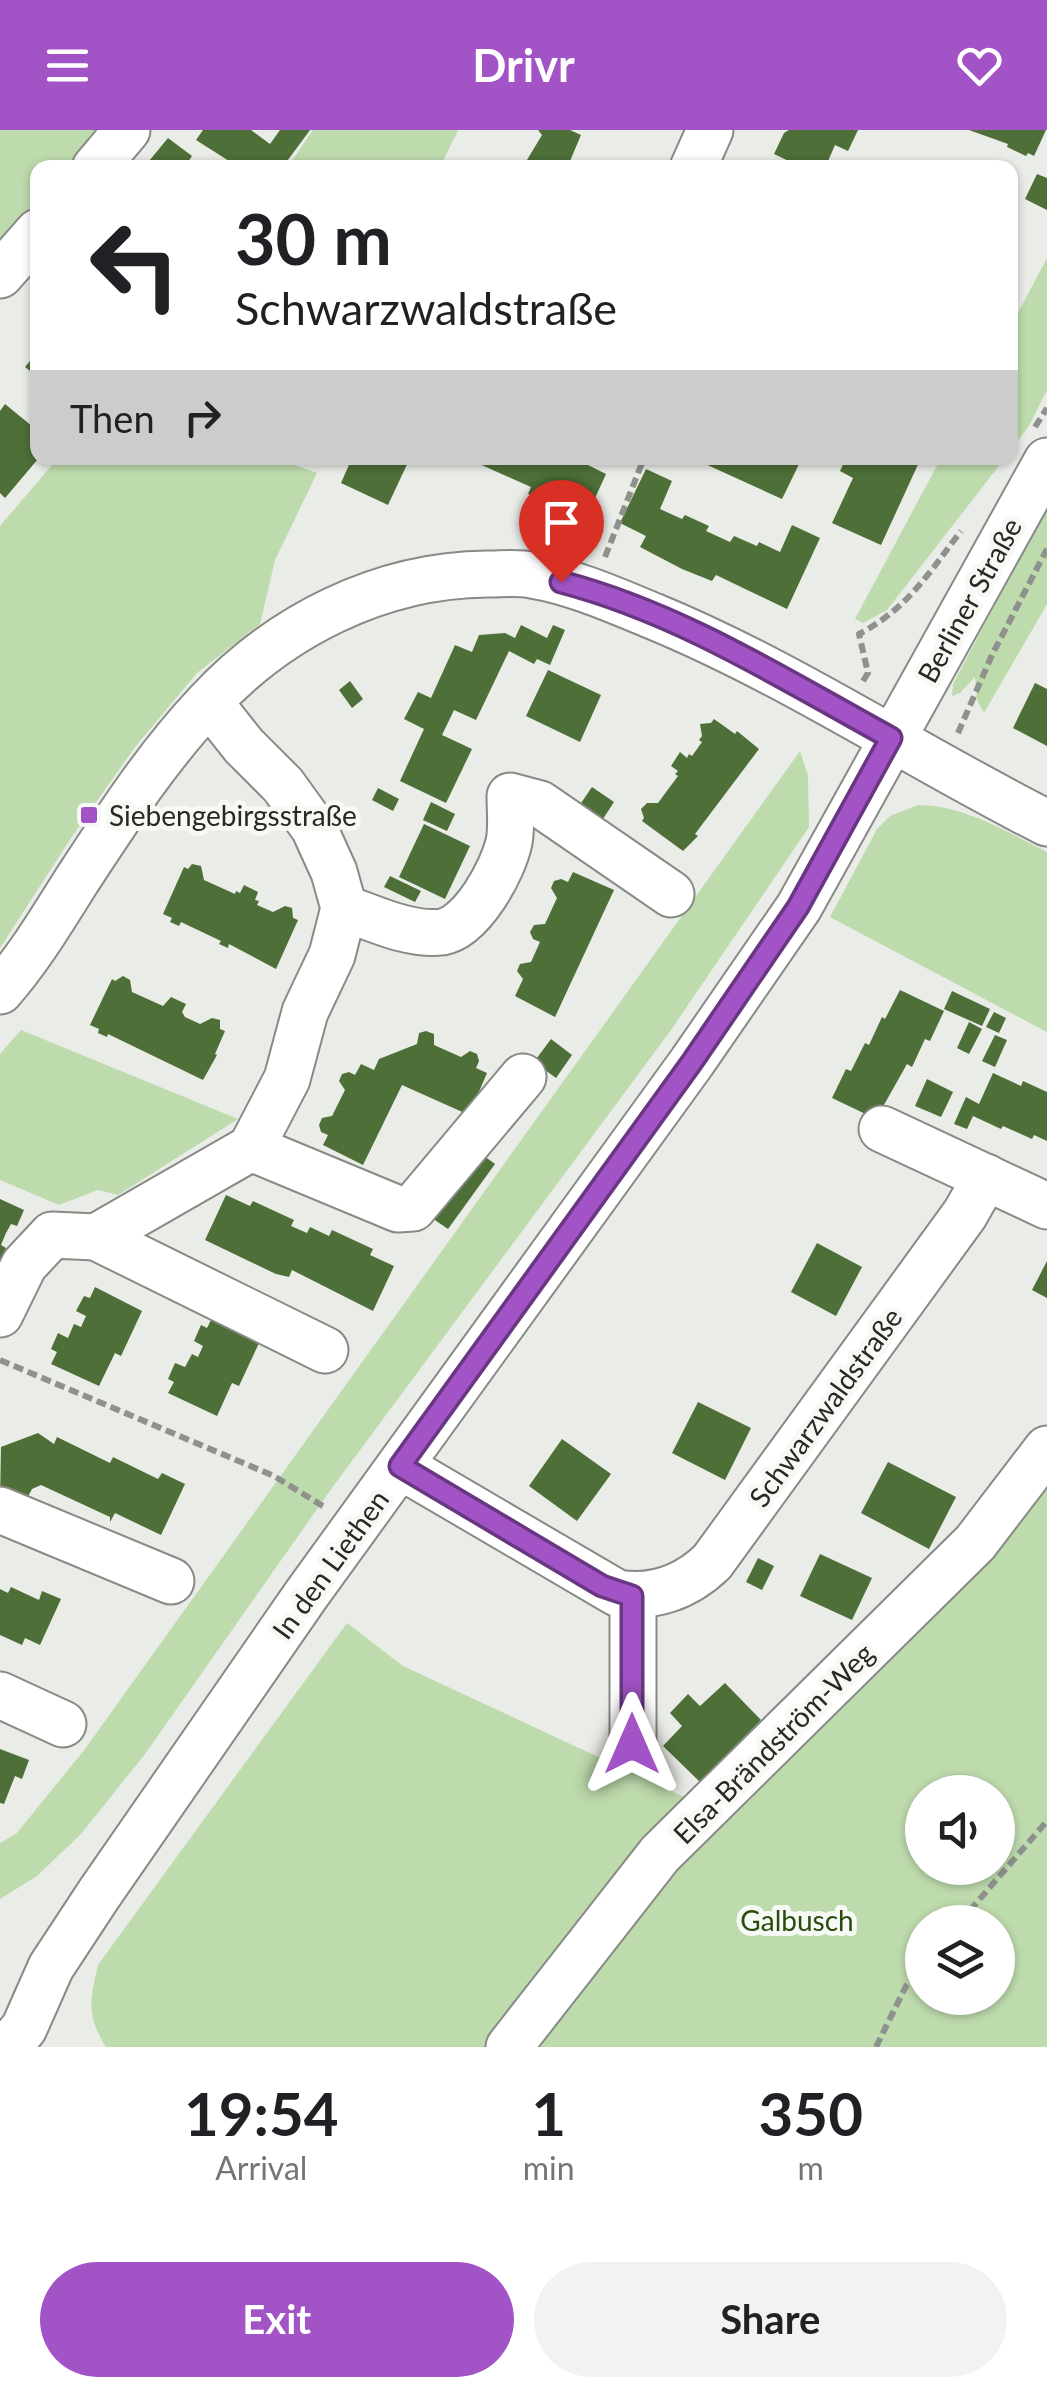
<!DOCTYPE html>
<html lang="en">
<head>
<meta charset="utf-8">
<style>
	:root { --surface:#fff; --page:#f2f2f2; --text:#202124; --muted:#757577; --accent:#a254c6 }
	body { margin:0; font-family:Lato,sans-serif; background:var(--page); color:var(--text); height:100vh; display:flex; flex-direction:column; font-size:38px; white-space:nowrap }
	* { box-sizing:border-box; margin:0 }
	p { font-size:32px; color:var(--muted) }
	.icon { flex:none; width:55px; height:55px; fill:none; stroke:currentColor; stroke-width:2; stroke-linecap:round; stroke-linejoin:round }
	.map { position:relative; height:1917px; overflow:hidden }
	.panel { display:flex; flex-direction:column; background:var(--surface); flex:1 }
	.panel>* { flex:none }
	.guide { position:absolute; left:30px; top:30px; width:988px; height:305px; border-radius:20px; box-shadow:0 2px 8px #0004; background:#fff; color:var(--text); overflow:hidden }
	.buttons { position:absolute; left:905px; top:1645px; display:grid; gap:20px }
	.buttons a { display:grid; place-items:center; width:110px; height:110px; border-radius:50%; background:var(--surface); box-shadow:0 2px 8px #0004; font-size:50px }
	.pin { position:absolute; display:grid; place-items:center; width:85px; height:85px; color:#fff; margin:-102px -42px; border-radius:50% 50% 50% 0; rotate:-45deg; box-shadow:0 0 10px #0007 }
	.pin .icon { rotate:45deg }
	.me { position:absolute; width:110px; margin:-55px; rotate:0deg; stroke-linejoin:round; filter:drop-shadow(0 0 8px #0008) }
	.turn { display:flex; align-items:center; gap:35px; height:210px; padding:0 40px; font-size:45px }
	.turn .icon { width:130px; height:130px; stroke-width:2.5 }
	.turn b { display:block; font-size:70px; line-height:85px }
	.then { display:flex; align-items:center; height:95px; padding:0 40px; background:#0003; gap:20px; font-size:38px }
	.eta { display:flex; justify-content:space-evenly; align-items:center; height:170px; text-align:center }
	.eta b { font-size:60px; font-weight:700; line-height:70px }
	.action { display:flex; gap:20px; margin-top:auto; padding:20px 40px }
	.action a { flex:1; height:115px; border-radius:60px; background:var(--accent); color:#fff; font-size:40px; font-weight:700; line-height:115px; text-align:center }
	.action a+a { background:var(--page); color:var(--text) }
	header { display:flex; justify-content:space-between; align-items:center; height:130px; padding:0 40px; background:var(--accent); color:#fff; font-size:45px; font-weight:700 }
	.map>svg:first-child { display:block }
	.green { fill:#bedbad; fill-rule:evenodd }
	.building { fill:#4e6f37 }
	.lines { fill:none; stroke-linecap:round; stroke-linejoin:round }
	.minor-casing { stroke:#878a85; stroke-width:49 }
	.path { stroke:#8f918d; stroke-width:6; stroke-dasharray:10 5; stroke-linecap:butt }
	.minor { stroke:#fff; stroke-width:45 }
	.route-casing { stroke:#693781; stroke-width:25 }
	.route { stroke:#a254c6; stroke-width:18 }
	.poi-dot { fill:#a254c6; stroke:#f6f9f4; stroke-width:4 }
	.labels { text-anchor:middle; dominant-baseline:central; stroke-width:10; stroke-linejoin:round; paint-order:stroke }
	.street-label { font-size:28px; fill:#282927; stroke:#f6f9f4 }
	.poi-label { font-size:28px; fill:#282927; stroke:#f6f9f4; text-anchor:start }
	.park-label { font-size:28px; fill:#2a4b0c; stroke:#f6f9f4 }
</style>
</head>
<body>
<header><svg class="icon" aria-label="menu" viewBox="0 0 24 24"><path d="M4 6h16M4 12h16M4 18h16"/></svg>Drivr<svg class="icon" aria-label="heart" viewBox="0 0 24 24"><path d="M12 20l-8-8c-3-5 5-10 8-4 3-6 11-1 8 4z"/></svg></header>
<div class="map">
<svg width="1047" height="1917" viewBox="0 0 1047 1917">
	<rect width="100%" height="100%" fill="#e9ece7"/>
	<g class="green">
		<path d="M 0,0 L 127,0 L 95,37 L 38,38 L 37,102 L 0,145 Z"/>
		<path d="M 313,0 L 458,0 L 440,37 L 288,37 Z"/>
		<path d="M 1047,128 L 1047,260 L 1029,296 L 1010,321 L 1010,198 Z"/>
		<path d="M 58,328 L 298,328 L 295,335 L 317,343 L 275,430 L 260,494 L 197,543 L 135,617 L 71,708 L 0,818 L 0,396 Z"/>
		<path d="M 941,328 L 1005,328 L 887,480 L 863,493 L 855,489 Z"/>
		<path d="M 1047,377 L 1047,474 L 984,583 L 977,570 L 975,547 L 960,563 L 952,566 L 953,554 Z"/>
		<path d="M 800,621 L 808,646 L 809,697 L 671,900 L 329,1362 L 145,1624 L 81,1704 L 37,1746 L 0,1769 L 0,1713 L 16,1704 L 85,1619 Z"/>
		<path d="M 918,675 C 964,675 1007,702 1047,722 L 1047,902 L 830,787 L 877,699 L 890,686 Z"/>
		<path d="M 21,900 L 238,989 L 118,1065 L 98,1060 L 59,1075 L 0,1050 L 0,924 Z"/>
		<path d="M 1047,1340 L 1047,1917 L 531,1917 L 670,1738 ZM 922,1662 L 998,1662 L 998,1738 L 922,1738 ZM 922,1792 L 998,1792 L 998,1868 L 922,1868 Z"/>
		<path d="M 347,1493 L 403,1536 L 693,1671 L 489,1917 L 106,1917 C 86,1885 90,1870 98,1835 Z"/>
	</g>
	<g class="building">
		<path d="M 203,0 L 251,0 L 270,14 L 280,0 L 310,0 L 282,38 L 240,38 L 196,10 Z"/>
		<path d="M 538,0 L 570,0 L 581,5 L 567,38 L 542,38 L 527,30 L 542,5 Z"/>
		<path d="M 789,0 L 858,0 L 848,21 L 835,15 L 825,38 L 803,38 L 774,24 L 784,3 Z"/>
		<path d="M 969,0 L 1046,0 L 1034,26 L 1028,23 L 1026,26 L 1007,17 L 1008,14 Z"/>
		<path d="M 168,8 L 192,26 L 184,38 L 158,38 L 149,31 Z"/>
		<path d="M 1037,44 L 1047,48 L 1047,80 L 1025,69 Z"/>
		<path d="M 38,221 L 38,247 L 25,237 Z"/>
		<path d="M 5,274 L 38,301 L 38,329 L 5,368 L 0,363 L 0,281 Z"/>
		<path d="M 352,328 L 410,328 L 388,375 L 341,353 Z"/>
		<path d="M 466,328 L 574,328 L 606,344 L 585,390 L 528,364 L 531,357 Z"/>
		<path d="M 692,328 L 802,328 L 782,369 Z"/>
		<path d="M 846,328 L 921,328 L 881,415 L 832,393 L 853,348 L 840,341 Z"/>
		<path d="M 646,339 L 672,351 L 660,379 L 682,389 L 685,385 L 709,396 L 706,401 L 730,412 L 734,406 L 757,416 L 759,412 L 780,422 L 792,395 L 820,408 L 787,479 L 716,445 L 712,451 L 682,439 L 640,417 L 646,406 L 620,393 Z"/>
		<path d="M 521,495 L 547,508 L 553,495 L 565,500 L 550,535 L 537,529 L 534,534 L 509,521 L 476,590 L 454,580 L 442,605 L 472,619 L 446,673 L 400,651 L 424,599 L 404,589 L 418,562 L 431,568 L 455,515 L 472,522 L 479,505 L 505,503 L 515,508 Z"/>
		<path d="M 548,540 L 601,565 L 580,612 L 526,586 Z"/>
		<path d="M 350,551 L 363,569 L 352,578 L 339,560 Z"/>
		<path d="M 1035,553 L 1047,559 L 1047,616 L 1013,598 Z"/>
		<path d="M 714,589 L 735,604 L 737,601 L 759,619 L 695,704 L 698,706 L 683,721 L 642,691 L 644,688 L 641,679 L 647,673 L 658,673 L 678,646 L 675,644 L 678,641 L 671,636 L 680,622 L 687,628 L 689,624 L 692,626 L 702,612 L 699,610 L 702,606 L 700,594 L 711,593 Z"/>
		<path d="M 592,657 L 614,672 L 599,695 L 577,679 Z"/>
		<path d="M 378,658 L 399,669 L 393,681 L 372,670 Z"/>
		<path d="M 431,672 L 455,684 L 447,701 L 423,690 Z"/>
		<path d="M 424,694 L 470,716 L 445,769 L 399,747 Z"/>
		<path d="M 192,734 L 201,736 L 204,750 L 235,764 L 236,761 L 240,763 L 244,755 L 258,762 L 255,770 L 259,771 L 257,775 L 273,782 L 285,776 L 292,778 L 293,788 L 298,790 L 276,839 L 229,814 L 228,818 L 219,814 L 221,811 L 181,792 L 179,796 L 170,792 L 172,788 L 163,784 L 184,737 L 188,739 Z"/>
		<path d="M 573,742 L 614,760 L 555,887 L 515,866 L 523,849 L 517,841 L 520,834 L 531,832 L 540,812 L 533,809 L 530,802 L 534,795 L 545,794 L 557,768 L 551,758 L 554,751 L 561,749 L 568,752 Z"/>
		<path d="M 390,746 L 421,761 L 415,772 L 384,757 Z"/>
		<path d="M 123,846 L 130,850 L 132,862 L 163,876 L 171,867 L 186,874 L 182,882 L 185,887 L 200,894 L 212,888 L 220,890 L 220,899 L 225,901 L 215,924 L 217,925 L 203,950 L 108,904 L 107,907 L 98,903 L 99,899 L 90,895 L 112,849 L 115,851 Z"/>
		<path d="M 900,860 L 944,881 L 930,911 L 925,909 L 912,937 L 907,934 L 876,989 L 832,968 L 846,939 L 851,941 L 865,913 L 869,915 L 882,887 L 885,889 Z"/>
		<path d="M 952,861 L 990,879 L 982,896 L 944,879 Z"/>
		<path d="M 994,882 L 1006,888 L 999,903 L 986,897 Z"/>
		<path d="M 969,892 L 982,899 L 969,924 L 957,918 Z"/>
		<path d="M 426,901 L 434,904 L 434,915 L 461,927 L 470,921 L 477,924 L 479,931 L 476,938 L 487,943 L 469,985 L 402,955 L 363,1035 L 323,1015 L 328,1005 L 321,1002 L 319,995 L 322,988 L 332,986 L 345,960 L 339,951 L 342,944 L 349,942 L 355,945 L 361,934 L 374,940 L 379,929 L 417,914 L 419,903 Z"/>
		<path d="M 995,905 L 1007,910 L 995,937 L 982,931 Z"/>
		<path d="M 551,909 L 572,925 L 556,948 L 534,932 Z"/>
		<path d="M 993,943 L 1021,956 L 1023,951 L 1047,962 L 1047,1011 L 1034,1005 L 1032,1009 L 1003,996 L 1001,999 L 973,986 L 967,999 L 954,994 L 966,967 L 979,974 Z"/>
		<path d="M 927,949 L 953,962 L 941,987 L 915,976 Z"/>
		<path d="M 473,1018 L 495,1034 L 448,1099 L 426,1084 Z"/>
		<path d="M 226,1065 L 250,1076 L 253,1071 L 294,1090 L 291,1096 L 307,1103 L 310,1097 L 329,1106 L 332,1100 L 373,1119 L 370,1125 L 394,1136 L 373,1181 L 292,1140 L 289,1147 L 276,1144 L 205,1110 Z"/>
		<path d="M 0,1069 L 24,1080 L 17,1096 L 11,1094 L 6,1103 L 1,1115 L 6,1118 L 0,1132 Z"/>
		<path d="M 817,1113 L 862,1137 L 836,1186 L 791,1162 Z"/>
		<path d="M 1047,1131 L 1047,1168 L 1032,1160 Z"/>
		<path d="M 95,1157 L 142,1181 L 121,1226 L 115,1223 L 99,1256 L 51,1234 L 57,1222 L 51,1219 L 58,1203 L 68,1208 L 74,1194 L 81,1197 L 86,1186 L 76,1181 L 84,1166 L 90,1168 Z"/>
		<path d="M 213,1186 L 260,1211 L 239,1256 L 232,1253 L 217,1286 L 168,1263 L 174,1252 L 168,1249 L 175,1233 L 185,1237 L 192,1224 L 198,1227 L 203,1216 L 194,1211 L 201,1195 L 207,1198 Z"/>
		<path d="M 698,1272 L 751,1298 L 725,1350 L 672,1323 Z"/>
		<path d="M 38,1303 L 54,1314 L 57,1307 L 110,1333 L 113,1327 L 158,1349 L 162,1343 L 185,1354 L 161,1405 L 115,1383 L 110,1392 L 110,1387 L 41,1355 L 32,1359 L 20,1382 L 0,1373 L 1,1317 Z"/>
		<path d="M 562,1309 L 611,1344 L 577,1391 L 529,1356 Z"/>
		<path d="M 888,1332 L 956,1367 L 929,1419 L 861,1383 Z"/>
		<path d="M 820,1424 L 872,1448 L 852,1490 L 800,1466 Z"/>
		<path d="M 758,1428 L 774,1436 L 762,1460 L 746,1452 Z"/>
		<path d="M 11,1457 L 39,1470 L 42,1461 L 61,1469 L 40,1515 L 25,1508 L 22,1515 L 0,1505 L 0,1459 L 8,1463 Z"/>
		<path d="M 725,1553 L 761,1590 L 700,1652 L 663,1616 L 682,1596 L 670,1583 L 688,1564 L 700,1576 Z"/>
		<path d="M 0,1619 L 29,1630 L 22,1649 L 15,1646 L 4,1674 L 0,1673 Z"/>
	</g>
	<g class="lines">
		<defs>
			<g id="minor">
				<path d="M 95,38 L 127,0"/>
				<path d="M 693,38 L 710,0"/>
				<path d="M 0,145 L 38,102"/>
				<path d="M 344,778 C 373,788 410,806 442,802 C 472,797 503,740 509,712 C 512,698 510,680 510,666 L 540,674 L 671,764"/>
				<path d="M 0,861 C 30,827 53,788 77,750 C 117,689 157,627 207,574 C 279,496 380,445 487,444 C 501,444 518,442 532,445 C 574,452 614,470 653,486 C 791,543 914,626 1047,693"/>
				<path d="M 882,999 L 1047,1076"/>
				<path d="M 251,1018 L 398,1079 L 413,1078 L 523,947"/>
				<path d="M 96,1107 L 325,1220"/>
				<path d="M 0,1184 L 24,1135 L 52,1105 L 96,1107 L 251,1018 L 287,949 L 305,882 L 332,825 L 344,778 L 334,742 L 314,698 L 283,655 L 244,616 L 209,572"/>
				<path d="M 400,1336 L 617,1463 C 653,1469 686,1457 712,1432 L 965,1084 L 986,1047"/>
				<path d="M 0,1380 L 171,1451"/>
				<path d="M 0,1565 L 63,1594"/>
				<path d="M 633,1614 L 633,1466"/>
				<path d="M 8,1917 L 24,1898 L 51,1837 L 99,1764 L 306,1465 L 692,932 L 799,777 L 1047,331"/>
				<path d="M 509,1917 L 660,1724 L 975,1413 L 1047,1319"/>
			</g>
		</defs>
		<use href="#minor" class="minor-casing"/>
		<g class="path">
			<path d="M 1035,297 L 1047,278"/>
			<path d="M 605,427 L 644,328"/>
			<path d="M 863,551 L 868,543 L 859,504 C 907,479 929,443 961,401"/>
			<path d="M 958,603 L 992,525 L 1047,419"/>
			<path d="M 0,1230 L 274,1346 L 326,1378"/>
			<path d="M 960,1792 L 1047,1691"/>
			<path d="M 876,1917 L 906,1856 L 922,1837"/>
		</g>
		<use href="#minor" class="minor"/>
	</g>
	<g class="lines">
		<defs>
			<path id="route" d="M 561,452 C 680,483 785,550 891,608 L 798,777 L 692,932 L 400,1336 L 602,1456 L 632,1466 L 632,1614"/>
		</defs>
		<use href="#route" class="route-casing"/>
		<use href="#route" class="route"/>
	</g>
	<rect class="poi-dot" x="79" y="675" width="20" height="20" rx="5"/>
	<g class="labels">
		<g class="street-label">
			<text transform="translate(969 470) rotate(-61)">Berliner Straße</text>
			<text transform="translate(825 1277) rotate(-54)">Schwarzwaldstraße</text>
			<text transform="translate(330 1434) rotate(-54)">In den Liethen</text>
			<text transform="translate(773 1613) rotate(-45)">Elsa-Brändström-Weg</text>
		</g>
		<g class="poi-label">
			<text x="109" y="685">Siebengebirgsstraße</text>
		</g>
		<g class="park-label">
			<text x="797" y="1790">Galbusch</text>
		</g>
	</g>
</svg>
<div class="buttons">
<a><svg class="icon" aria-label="sound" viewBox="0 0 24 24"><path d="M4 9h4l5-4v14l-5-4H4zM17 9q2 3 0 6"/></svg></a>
<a><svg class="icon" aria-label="layers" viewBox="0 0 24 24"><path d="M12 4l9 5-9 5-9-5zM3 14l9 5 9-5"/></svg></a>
</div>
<div class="pin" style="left:561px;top:452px;background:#d93025"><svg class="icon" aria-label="arrive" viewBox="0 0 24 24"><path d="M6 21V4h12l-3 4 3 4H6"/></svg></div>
<svg class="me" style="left:632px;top:1614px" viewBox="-20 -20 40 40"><path d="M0-17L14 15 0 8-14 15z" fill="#a254c6" stroke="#fff" stroke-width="4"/></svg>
<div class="guide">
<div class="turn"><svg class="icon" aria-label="left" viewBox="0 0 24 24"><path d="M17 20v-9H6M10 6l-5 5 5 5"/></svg><div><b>30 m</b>Schwarzwaldstraße</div></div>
<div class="then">Then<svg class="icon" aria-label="right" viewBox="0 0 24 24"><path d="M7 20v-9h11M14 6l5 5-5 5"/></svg></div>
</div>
</div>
<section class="panel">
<div class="eta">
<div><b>19:54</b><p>Arrival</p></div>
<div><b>1</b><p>min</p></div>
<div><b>350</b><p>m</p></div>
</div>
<div class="action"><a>Exit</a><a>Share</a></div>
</section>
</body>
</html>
